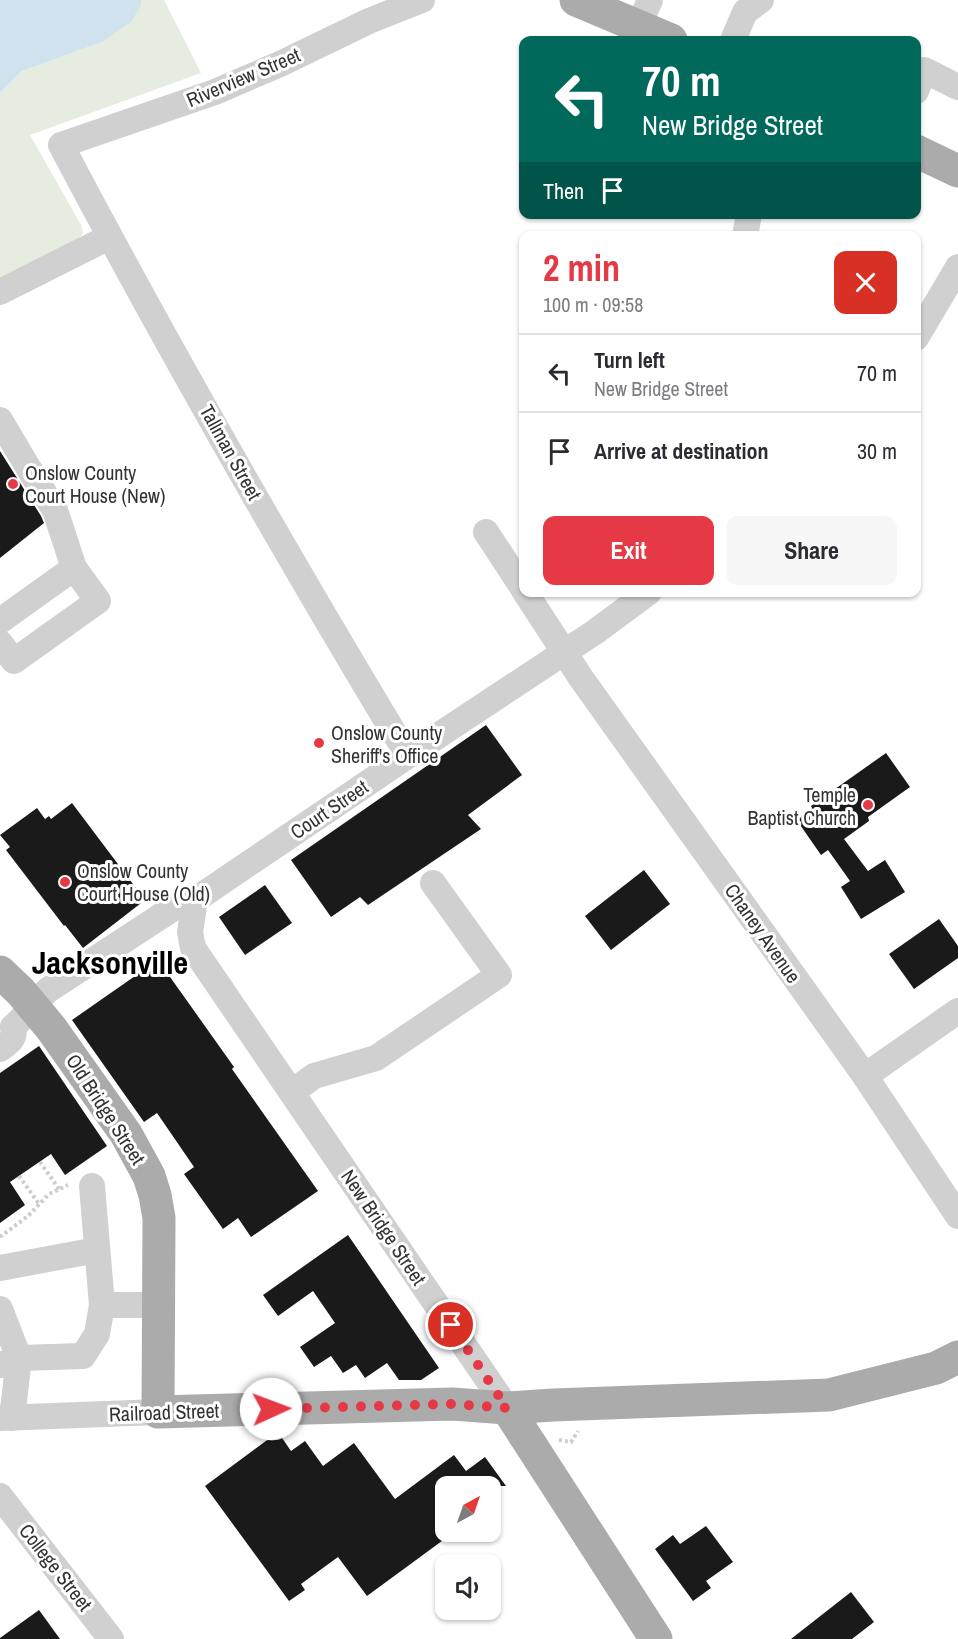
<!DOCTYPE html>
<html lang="en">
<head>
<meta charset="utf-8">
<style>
	:root { --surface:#fff; --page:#f7f7f7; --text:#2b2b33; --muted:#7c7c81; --line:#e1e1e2; --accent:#e63946 }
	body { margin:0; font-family:"Archivo Narrow",sans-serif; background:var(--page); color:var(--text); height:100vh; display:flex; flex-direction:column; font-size:22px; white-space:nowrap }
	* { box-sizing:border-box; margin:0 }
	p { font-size:20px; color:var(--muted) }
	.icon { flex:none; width:33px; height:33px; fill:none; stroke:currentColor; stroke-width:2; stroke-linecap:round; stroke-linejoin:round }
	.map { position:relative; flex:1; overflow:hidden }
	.sheet { position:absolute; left:519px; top:231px; width:402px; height:366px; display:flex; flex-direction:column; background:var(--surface); border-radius:12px; box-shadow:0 2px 4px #0004 }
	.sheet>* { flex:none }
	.guide { position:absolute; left:519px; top:36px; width:402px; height:183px; border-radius:12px; box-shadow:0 2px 4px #0004; background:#00695c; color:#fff; overflow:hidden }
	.needle { width:39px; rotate:40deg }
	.tools { position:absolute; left:435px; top:1476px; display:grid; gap:12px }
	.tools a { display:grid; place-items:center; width:66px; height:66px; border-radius:12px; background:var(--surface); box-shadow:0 2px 4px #0004; font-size:30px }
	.pin { position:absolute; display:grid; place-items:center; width:51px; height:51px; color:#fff; margin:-26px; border:3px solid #fff; border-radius:50%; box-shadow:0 2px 6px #0007 }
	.me { position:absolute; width:66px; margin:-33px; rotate:88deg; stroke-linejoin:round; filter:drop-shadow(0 0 4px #0008) }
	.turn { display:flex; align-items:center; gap:21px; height:126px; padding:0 24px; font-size:27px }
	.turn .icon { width:78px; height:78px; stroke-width:2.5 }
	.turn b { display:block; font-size:42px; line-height:51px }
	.then { display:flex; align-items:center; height:57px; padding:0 24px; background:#0003; gap:12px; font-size:22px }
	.round { display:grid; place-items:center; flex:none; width:63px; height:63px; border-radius:12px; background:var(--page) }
	.head { display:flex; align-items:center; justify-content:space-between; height:102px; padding:0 24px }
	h1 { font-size:36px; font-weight:700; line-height:45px; color:var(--accent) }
	.cta { display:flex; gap:12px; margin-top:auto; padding:12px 24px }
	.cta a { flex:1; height:69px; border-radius:12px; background:var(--accent); color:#fff; font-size:24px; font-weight:700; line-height:69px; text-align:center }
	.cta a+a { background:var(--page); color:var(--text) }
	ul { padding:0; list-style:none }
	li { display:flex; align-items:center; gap:18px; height:78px; padding:0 24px; border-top:2px solid var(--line) }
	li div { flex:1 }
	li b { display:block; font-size:22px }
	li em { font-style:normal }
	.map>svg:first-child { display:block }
	.green { fill:#e6ecdf }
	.water { fill:#cfe2ee }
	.building { fill:#1a1a1a }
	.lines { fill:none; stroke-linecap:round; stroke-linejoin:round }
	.path { stroke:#cdcdcd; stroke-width:4; stroke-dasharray:3 3; stroke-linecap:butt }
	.minor { stroke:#d0d0d0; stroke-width:26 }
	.major { stroke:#ababab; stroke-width:33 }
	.route { stroke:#e63946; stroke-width:10; stroke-dasharray:0 18 }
	.poi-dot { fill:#e63946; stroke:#fff; stroke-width:2 }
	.labels { text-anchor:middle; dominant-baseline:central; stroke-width:6; stroke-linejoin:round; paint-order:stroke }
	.street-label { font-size:20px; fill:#333; stroke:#fff }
	.poi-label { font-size:20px; fill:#333; stroke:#fff; text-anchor:start }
	.town-label { font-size:32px; font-weight:bold; fill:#000; stroke:#fff }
</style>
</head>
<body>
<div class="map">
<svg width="958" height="1639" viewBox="0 0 958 1639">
	<rect width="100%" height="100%" fill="#fff"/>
	<path class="green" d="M 141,0 L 164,0 L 201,73 L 30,135 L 81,225 L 83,233 L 77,241 L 0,279 L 0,93 L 22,71 L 102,42 L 141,5 Z"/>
	<path class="water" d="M 0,0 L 141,0 L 141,5 L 131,22 L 102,42 L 22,71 L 0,93 Z"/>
	<g class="building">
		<path d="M 0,451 L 41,516 L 44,523 L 0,558 Z"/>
		<path d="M 486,725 L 522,775 L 468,815 L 481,829 L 368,905 L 360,897 L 331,917 L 291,860 Z"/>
		<path d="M 886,753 L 910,787 L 868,817 L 869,821 L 844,839 L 868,871 L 885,860 L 905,892 L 861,919 L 841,887 L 850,881 L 828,850 L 821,855 L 796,819 L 812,808 L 811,806 Z"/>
		<path d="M 72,803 L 145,900 L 83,948 L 65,925 L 64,926 L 6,850 L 10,847 L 0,835 L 37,808 L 45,819 L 49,816 L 51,819 Z"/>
		<path d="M 644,870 L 670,904 L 611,950 L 585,916 Z"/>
		<path d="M 265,885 L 292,923 L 245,955 L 219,917 Z"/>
		<path d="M 939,919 L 958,946 L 958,958 L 914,989 L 889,954 Z"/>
		<path d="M 158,960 L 234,1067 L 232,1069 L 318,1191 L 251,1237 L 238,1218 L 223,1229 L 184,1174 L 194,1167 L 157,1113 L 144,1122 L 72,1020 Z"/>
		<path d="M 39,1046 L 107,1146 L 65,1175 L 51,1154 L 10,1182 L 25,1205 L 0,1223 L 0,1073 Z"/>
		<path d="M 348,1235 L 439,1368 L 421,1380 L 399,1380 L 387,1363 L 365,1378 L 356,1365 L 343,1373 L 331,1356 L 314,1367 L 300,1347 L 335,1323 L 313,1291 L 278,1316 L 263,1295 Z"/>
		<path d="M 278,1432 L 291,1451 L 305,1441 L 323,1466 L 354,1443 L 395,1499 L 454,1455 L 466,1471 L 485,1457 L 506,1486 L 446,1486 L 446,1538 L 367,1596 L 338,1557 L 301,1584 L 305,1590 L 289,1601 L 205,1486 Z"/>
		<path d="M 706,1526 L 733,1562 L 706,1581 L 711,1588 L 693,1601 L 655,1549 L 673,1535 L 680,1544 Z"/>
		<path d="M 851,1592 L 874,1622 L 852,1639 L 791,1639 Z"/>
		<path d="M 39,1610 L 60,1639 L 0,1639 L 0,1638 Z"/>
	</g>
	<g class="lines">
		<g class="path">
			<path d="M 40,1162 L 59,1189"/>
			<path d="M 19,1176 L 39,1204"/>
			<path d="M 0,1237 L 28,1216 L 49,1194 L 68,1185"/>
			<path d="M 559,1440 L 571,1442 L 578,1431"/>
		</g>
		<g class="minor">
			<path d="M 638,27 L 650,0"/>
			<path d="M 733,40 L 745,12 L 761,0"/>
			<path d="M 916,91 L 924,70 L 958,87"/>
			<path d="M 745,236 L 749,214"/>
			<path d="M 0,292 L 109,237"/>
			<path d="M 916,338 L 958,267"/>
			<path d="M 0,420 L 29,469 L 55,510 L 74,568 L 98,601 L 14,661 L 0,643"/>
			<path d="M 486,532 L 524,590"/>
			<path d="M 525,592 L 581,678 L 865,1076 L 958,1216"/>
			<path d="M 0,621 L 74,568"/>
			<path d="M 409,755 L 394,733 C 278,540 166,344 61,145 L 215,92 L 280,64 L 369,21 L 422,0"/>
			<path d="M 195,900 L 190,932 L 193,948 L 507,1408"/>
			<path d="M 13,1027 L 31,1010 L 38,1000 L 48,990 L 181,903 L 195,900 L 409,755 L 595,632 L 649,592"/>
			<path d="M 0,1049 C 9,1043 16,1038 13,1027"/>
			<path d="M 865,1076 L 958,1011"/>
			<path d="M 292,1092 L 314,1076 L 376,1058 L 499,975 L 433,883"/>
			<path d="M 92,1186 L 102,1305"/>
			<path d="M 0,1268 L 97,1250"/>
			<path d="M 0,1309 L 19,1358 L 83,1356 L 97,1334 L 102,1305 L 159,1305"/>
			<path d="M 0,1365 L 19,1358 L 12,1418"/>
			<path d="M 0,1418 L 158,1412"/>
			<path d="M 0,1496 L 111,1639"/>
		</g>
		<g class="major">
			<path d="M 576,0 L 671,40"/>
			<path d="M 916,151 L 958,171"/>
			<path d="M 0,972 L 21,992 L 51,1028 L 126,1134 L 149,1176 L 155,1195 L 159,1218 L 158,1412 L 452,1404 L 507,1408 L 553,1405 L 829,1395 L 936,1368 L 958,1357"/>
			<path d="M 507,1408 L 656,1639"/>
		</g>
	</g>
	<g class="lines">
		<path class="route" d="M 271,1409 L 452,1404 L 507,1408 L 451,1325"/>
	</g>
	<g class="poi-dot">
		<circle cx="13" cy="484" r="6"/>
		<circle cx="319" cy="743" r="6"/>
		<circle cx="868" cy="805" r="6"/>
		<circle cx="65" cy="882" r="6"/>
	</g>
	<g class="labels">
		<g class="street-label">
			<text transform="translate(243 77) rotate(-23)">Riverview Street</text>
			<text transform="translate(231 452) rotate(61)">Tallman Street</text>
			<text transform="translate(329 809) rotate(-34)">Court Street</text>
			<text transform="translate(763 933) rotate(55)">Chaney Avenue</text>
			<text transform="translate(106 1109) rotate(57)">Old Bridge Street</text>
			<text transform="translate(384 1227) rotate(56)">New Bridge Street</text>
			<text transform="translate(164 1412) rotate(-2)">Railroad Street</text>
			<text transform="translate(56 1567) rotate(52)">College Street</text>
		</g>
		<g class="poi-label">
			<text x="25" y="472">Onslow County<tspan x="25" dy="23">Court House (New)</tspan></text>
			<text x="331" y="732">Onslow County<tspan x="331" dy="23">Sheriff's Office</tspan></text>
			<text x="856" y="794" text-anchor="end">Temple<tspan x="856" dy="23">Baptist Church</tspan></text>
			<text x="77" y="870">Onslow County<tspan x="77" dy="23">Court House (Old)</tspan></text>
		</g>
		<g class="town-label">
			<text x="110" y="962">Jacksonville</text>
		</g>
	</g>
</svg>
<div class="tools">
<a><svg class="needle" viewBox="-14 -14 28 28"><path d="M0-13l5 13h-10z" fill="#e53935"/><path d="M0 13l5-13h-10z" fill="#7c7c81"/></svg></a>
<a><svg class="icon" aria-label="sound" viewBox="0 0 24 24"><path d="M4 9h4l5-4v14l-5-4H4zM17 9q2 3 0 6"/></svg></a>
</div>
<div class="pin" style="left:451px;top:1325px;background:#d93025"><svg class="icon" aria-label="arrive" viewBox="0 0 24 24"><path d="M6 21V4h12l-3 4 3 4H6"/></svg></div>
<svg class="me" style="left:271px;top:1409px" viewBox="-20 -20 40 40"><circle r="19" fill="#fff"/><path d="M0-13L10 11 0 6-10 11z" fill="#e63946"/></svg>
<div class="guide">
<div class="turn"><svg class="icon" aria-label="left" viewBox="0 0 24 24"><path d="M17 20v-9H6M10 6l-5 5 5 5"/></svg><div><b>70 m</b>New Bridge Street</div></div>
<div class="then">Then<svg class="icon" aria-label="arrive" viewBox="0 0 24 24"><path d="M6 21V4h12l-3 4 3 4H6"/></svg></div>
</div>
<section class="sheet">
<div class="head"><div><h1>2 min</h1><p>100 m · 09:58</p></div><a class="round" style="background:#d93025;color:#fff"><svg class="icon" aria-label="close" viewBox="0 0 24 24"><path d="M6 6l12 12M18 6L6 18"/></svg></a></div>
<ul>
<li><svg class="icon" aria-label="left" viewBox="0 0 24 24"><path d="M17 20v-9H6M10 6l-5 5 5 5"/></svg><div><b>Turn left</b><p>New Bridge Street</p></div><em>70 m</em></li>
<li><svg class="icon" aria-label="arrive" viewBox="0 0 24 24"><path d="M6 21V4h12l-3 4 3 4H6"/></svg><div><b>Arrive at destination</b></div><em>30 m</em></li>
</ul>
<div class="cta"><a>Exit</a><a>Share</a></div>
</section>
</div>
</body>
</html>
